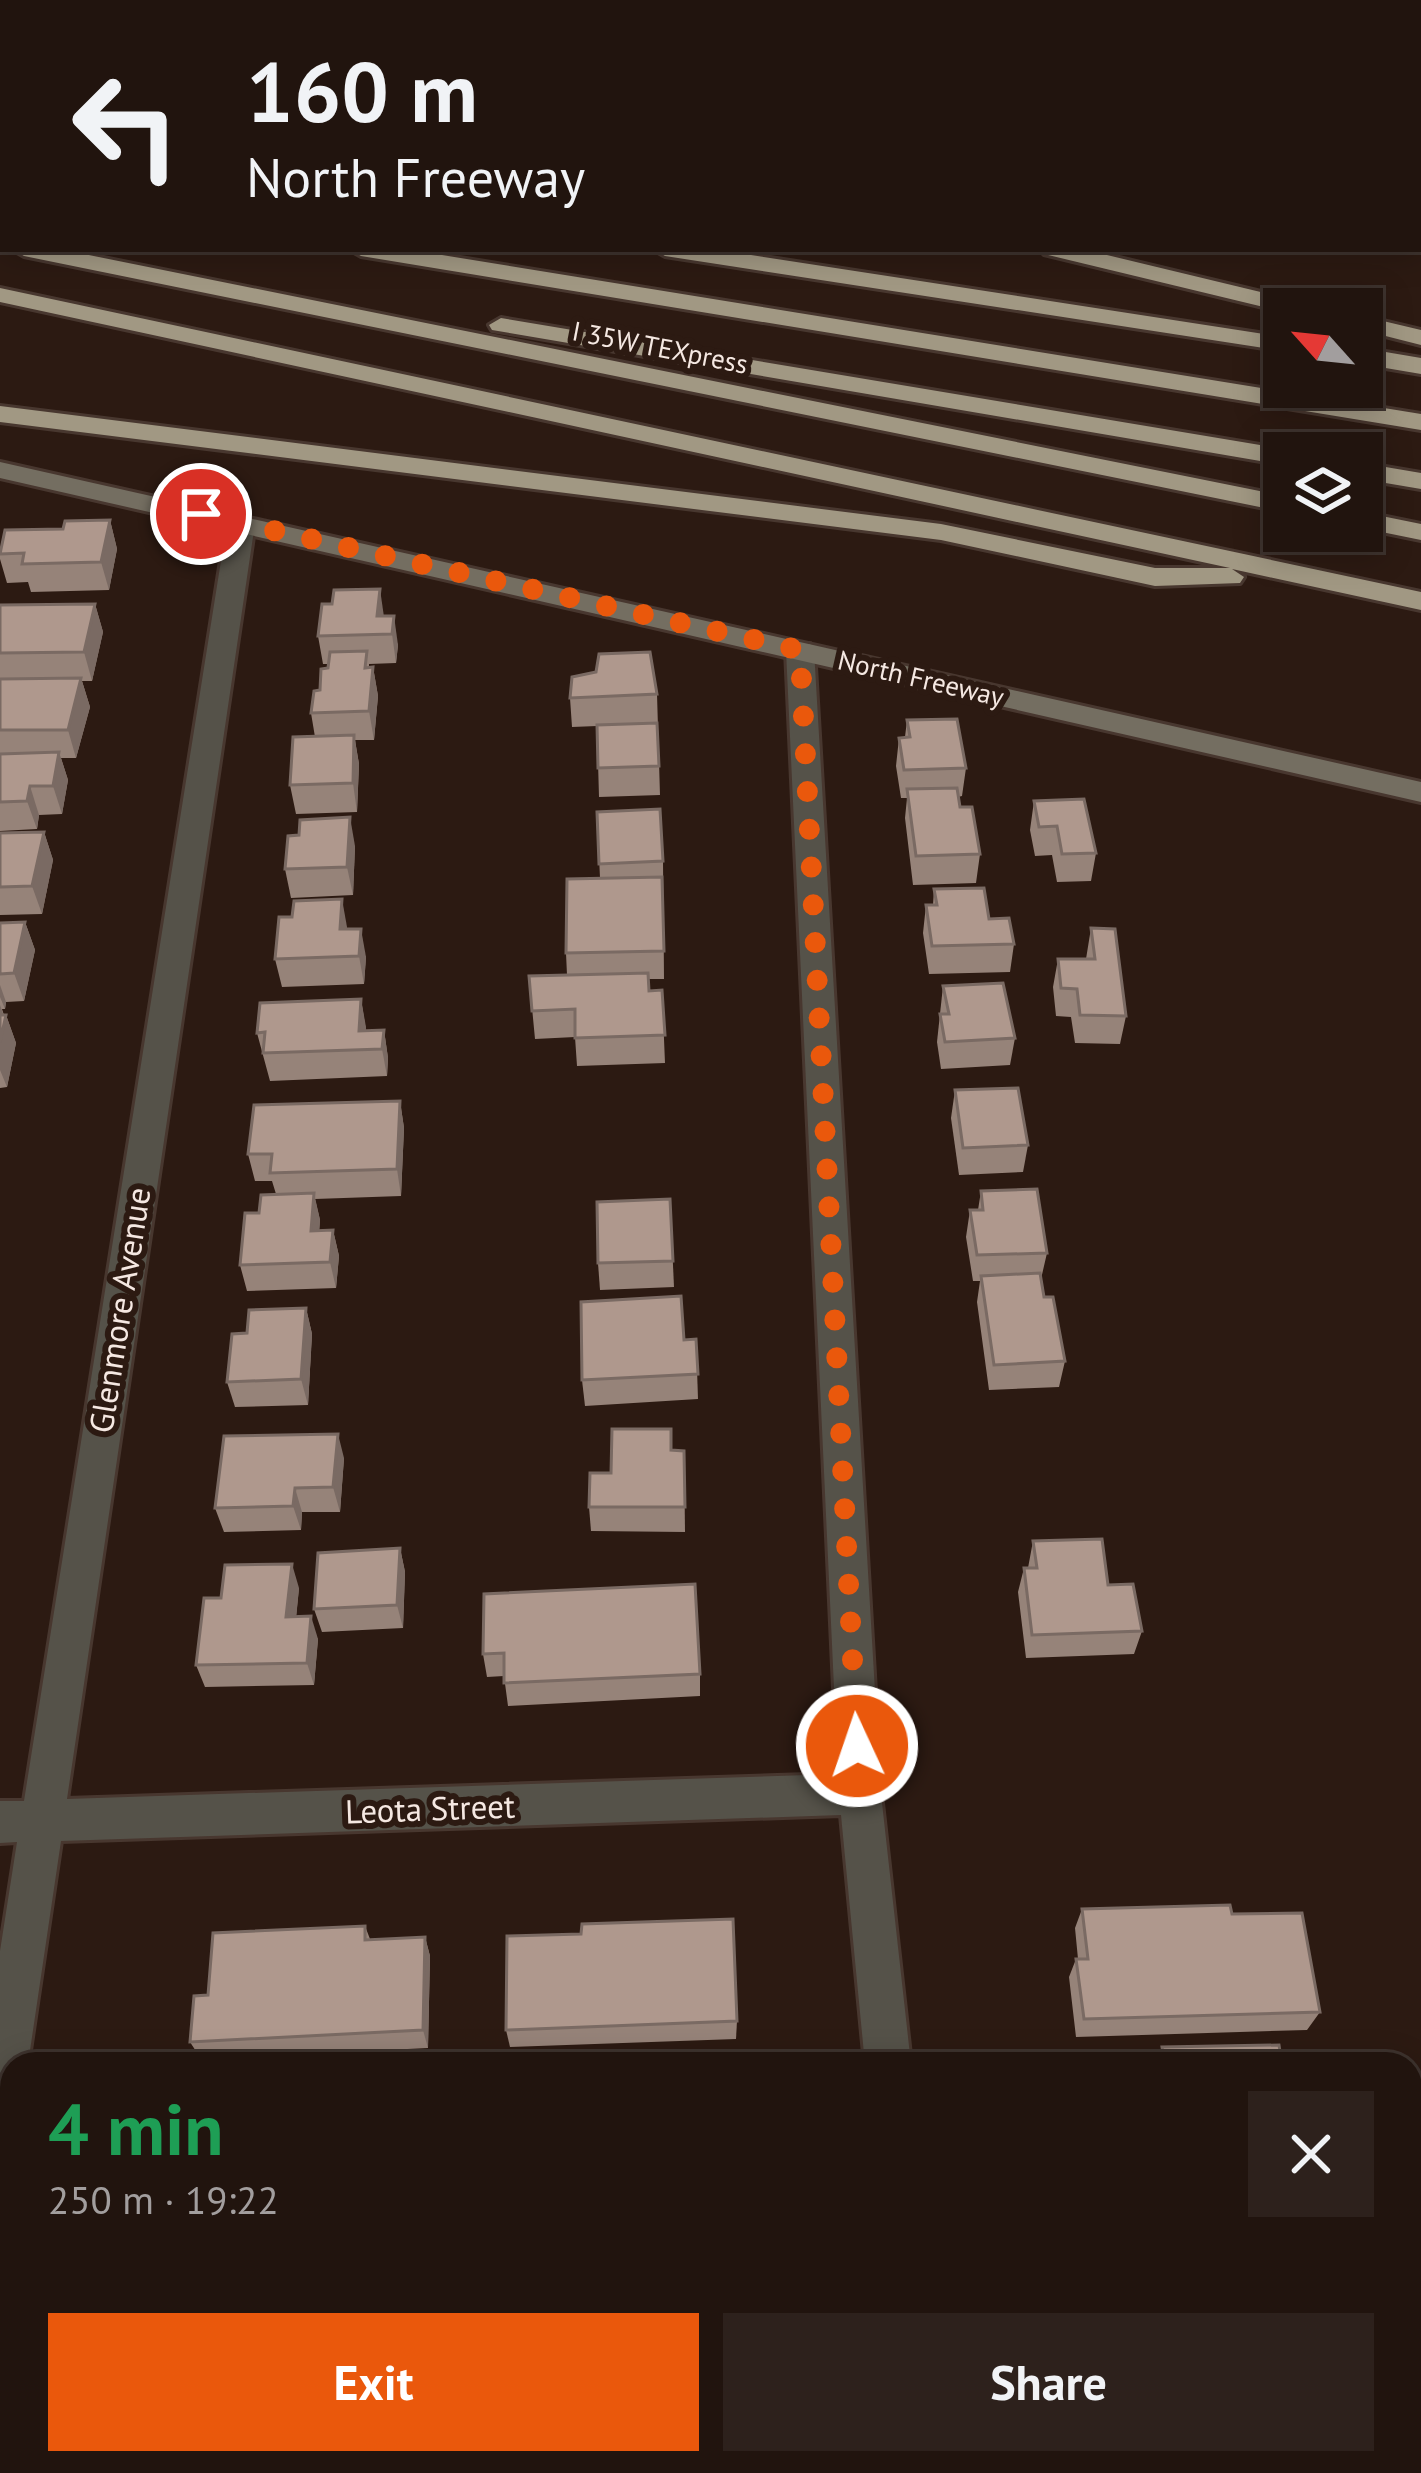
<!DOCTYPE html>
<html lang="en">
<head>
<meta charset="utf-8">
<style>
	:root { --surface:#21140e; --page:#2d211c; --text:#f1f3f6; --muted:#a29e9e; --line:#3e332e; --accent:#ea580c }
	body { margin:0; font-family:"PT Sans",sans-serif; background:var(--page); color:var(--text); height:100vh; display:flex; flex-direction:column; font-size:45px; white-space:nowrap }
	* { box-sizing:border-box; margin:0 }
	p { font-size:39px; color:var(--muted) }
	.icon { flex:none; width:66px; height:66px; fill:none; stroke:currentColor; stroke-width:2; stroke-linecap:round; stroke-linejoin:round }
	.map { position:relative; flex:1; overflow:hidden }
	.drawer { position:absolute; left:0px; top:2052px; width:1422px; height:423px; display:flex; flex-direction:column; background:var(--surface); border-radius:36px 36px 0 0; box-shadow:0 6px 30px #0003,0 0 0 3px var(--line) }
	.drawer>* { flex:none }
	.guide { position:absolute; left:0px; top:0px; width:1422px; height:252px; box-shadow:0 6px 30px #0003,0 0 0 3px var(--line); background:#21140e; color:var(--text); overflow:hidden }
	.needle { width:78px; rotate:297deg }
	.tools { position:absolute; left:1263px; top:288px; display:grid; gap:24px }
	.tools a { display:grid; place-items:center; width:120px; height:120px; border-radius:0px; background:var(--surface); box-shadow:0 6px 30px #0003,0 0 0 3px var(--line); font-size:60px }
	.pin { position:absolute; display:grid; place-items:center; width:102px; height:102px; color:#fff; margin:-51px; border:6px solid #fff; border-radius:50%; box-shadow:0 3px 12px #0007 }
	.me { position:absolute; width:132px; margin:-66px; rotate:357deg; stroke-linejoin:round; filter:drop-shadow(0 0 9px #0008) }
	.turn { display:flex; align-items:center; gap:42px; height:252px; padding:0 48px; font-size:54px }
	.turn .icon { width:156px; height:156px; stroke-width:2.5 }
	.turn b { display:block; font-size:84px; line-height:102px }
	.round { display:grid; place-items:center; flex:none; width:126px; height:126px; border-radius:0px; background:var(--page) }
	.overview { display:flex; align-items:center; justify-content:space-between; height:204px; padding:0 48px }
	h1 { font-size:72px; font-weight:700; line-height:90px; color:#1e9e55 }
	.cta { display:flex; gap:24px; margin-top:auto; padding:24px 48px }
	.cta a { flex:1; height:138px; border-radius:0px; background:var(--accent); color:#fff; font-size:48px; font-weight:700; line-height:138px; text-align:center }
	.cta a+a { background:var(--page); color:var(--text) }
	.map>svg:first-child { display:block }
	.lines { fill:none; stroke-linecap:round; stroke-linejoin:round }
	.minor-casing { stroke:#48372f; stroke-width:6 }
	.secondary-casing { stroke:#48372f; stroke-width:6 }
	.motorway-casing { stroke:#48372f; stroke-width:6 }
	.minor { fill:#555249; fill-rule:evenodd }
	.secondary { fill:#746e61; fill-rule:evenodd }
	.motorway { fill:#a19883; fill-rule:evenodd }
	.wall { fill:#968379 }
	.shaded-wall { fill:#7a6a63 }
	.building { fill:#af988d; stroke:#7a6a63; stroke-width:3 }
	.route { stroke:#ea580c; stroke-width:21; stroke-dasharray:0 37.8 }
	.labels { text-anchor:middle; dominant-baseline:central; stroke-width:12; stroke-linejoin:round; paint-order:stroke }
	.far-street-label { font-size:27px; fill:#f5e8e2; stroke:#2c1a12 }
	.street-label { font-size:33px; fill:#f5e8e2; stroke:#2c1a12 }
</style>
</head>
<body>
<div class="map">
<svg width="1421" height="2473" viewBox="0 0 1421 2473">
	<rect width="100%" height="100%" fill="#2c1a12"/>
	<g class="lines">
		<defs>
			<g id="minor">
				<path d="M 241,515 L 255,523 L 67,1799 L 838,1774 L 786,650 L 790,644 L 810,644 L 814,650 L 881,1794 L 911,2064 L 865,2064 L 841,1815 L 61,1841 L 28,2064 L 12,2064 L 12,2115 L 0,2120 L 0,1951 L 17,1842 L 0,1843 L 0,1801 L 24,1801 L 227,523 Z"/>
				<path d="M 904,2463 L 956,2463 L 957,2473 L 905,2473 Z"/>
			</g>
			<g id="secondary">
				<rect x="0" y="12" width="3" height="13"/>
				<rect x="1419" y="203" width="2" height="14"/>
				<path d="M 0,462 L 1421,782 L 1421,802 L 0,478 Z"/>
			</g>
			<g id="motorway">
				<path d="M 0,135 L 3,136 L 3,150 L 0,149 Z"/>
				<rect x="0" y="182" width="3" height="14"/>
				<path d="M 12,249 L 59,249 L 1284,496 L 1284,512 L 24,256 Z"/>
				<path d="M 349,249 L 405,249 L 1421,414 L 1421,430 L 361,256 Z"/>
				<path d="M 653,249 L 712,249 L 1284,337 L 1284,351 L 665,256 Z"/>
				<path d="M 1040,249 L 1082,249 L 1311,304 L 1314,309 L 1284,312 L 1044,254 Z"/>
				<path d="M 0,288 L 1421,592 L 1421,610 L 1232,569 L 1244,577 L 1240,583 L 1155,586 L 941,540 L 0,422 L 0,406 L 941,524 L 1155,568 L 1230,568 L 0,302 Z"/>
				<path d="M 1362,316 L 1421,330 L 1421,345 L 1362,330 Z"/>
				<path d="M 501,318 L 1284,449 L 1294,453 L 1284,453 L 1284,465 L 492,330 L 489,325 Z"/>
				<path d="M 1362,348 L 1421,358 L 1421,374 L 1362,364 Z"/>
				<path d="M 1362,463 L 1421,473 L 1421,489 L 1362,479 Z"/>
				<path d="M 1362,512 L 1421,524 L 1421,540 L 1362,528 Z"/>
			</g>
		</defs>
		<use href="#minor" class="minor-casing"/>
		<use href="#secondary" class="secondary-casing"/>
		<use href="#motorway" class="motorway-casing"/>
		<use href="#minor" class="minor"/>
		<use href="#secondary" class="secondary"/>
		<use href="#motorway" class="motorway"/>
	</g>
	<g class="wall">
		<path d="M 110,520 L 117,549 L 109,590 L 31,592 L 28,582 L 7,583 L 0,559 L 0,548 L 63,529 Z"/>
		<path d="M 95,604 L 103,632 L 92,681 L 82,681 L 90,707 L 76,758 L 61,758 L 68,780 L 62,814 L 39,815 L 37,829 L 0,831 L 0,605 Z"/>
		<path d="M 384,616 L 398,645 L 396,663 L 369,664 L 369,668 L 373,667 L 378,696 L 374,740 L 355,740 L 359,764 L 357,812 L 296,814 L 290,785 L 315,737 L 311,713 L 328,668 L 329,664 L 323,664 L 318,636 Z"/>
		<path d="M 657,694 L 660,795 L 599,797 L 597,726 L 572,727 L 570,698 Z"/>
		<path d="M 907,720 L 966,768 L 962,796 L 958,797 L 960,807 L 980,854 L 976,883 L 913,885 L 905,818 L 907,798 L 901,798 L 896,766 L 899,738 L 905,737 Z"/>
		<path d="M 1034,801 L 1096,853 L 1091,881 L 1057,882 L 1052,855 L 1035,856 L 1030,830 Z"/>
		<path d="M 597,812 L 663,861 L 664,979 L 648,979 L 649,991 L 662,990 L 665,1063 L 577,1066 L 575,1037 L 535,1039 L 529,976 L 567,975 L 566,953 L 600,878 Z"/>
		<path d="M 44,832 L 53,860 L 42,914 L 0,915 L 0,833 Z"/>
		<path d="M 355,846 L 353,895 L 291,898 L 285,869 Z"/>
		<path d="M 934,889 L 989,919 L 1014,944 L 1010,972 L 929,974 L 923,933 L 926,905 L 933,905 Z"/>
		<path d="M 25,922 L 35,950 L 24,1001 L 6,1002 L 5,1009 L 2,1009 L 4,1015 L 6,1015 L 16,1043 L 7,1087 L 0,1088 L 0,923 Z"/>
		<path d="M 1091,928 L 1126,1016 L 1120,1044 L 1075,1043 L 1071,1017 L 1056,1016 L 1053,987 L 1058,959 L 1086,959 Z"/>
		<path d="M 347,929 L 366,957 L 364,984 L 282,987 L 275,959 Z"/>
		<path d="M 943,986 L 1015,1038 L 1010,1065 L 941,1069 L 937,1042 Z"/>
		<path d="M 361,999 L 366,1031 L 384,1030 L 388,1058 L 387,1076 L 270,1081 L 257,1033 Z"/>
		<path d="M 955,1090 L 1028,1145 L 1023,1172 L 959,1175 L 951,1118 Z"/>
		<path d="M 400,1101 L 404,1128 L 401,1196 L 315,1199 L 320,1220 L 319,1230 L 333,1230 L 339,1256 L 336,1288 L 247,1291 L 240,1265 L 259,1213 L 276,1194 L 272,1181 L 255,1181 L 248,1154 Z"/>
		<path d="M 981,1191 L 1047,1253 L 1041,1279 L 1044,1297 L 1065,1361 L 1059,1387 L 989,1390 L 977,1302 L 980,1281 L 973,1281 L 966,1237 L 970,1210 L 978,1210 Z"/>
		<path d="M 670,1199 L 674,1287 L 600,1290 L 598,1263 Z"/>
		<path d="M 306,1308 L 312,1334 L 308,1405 L 235,1407 L 227,1382 L 247,1333 Z"/>
		<path d="M 696,1339 L 698,1399 L 585,1406 L 582,1380 L 684,1340 Z"/>
		<path d="M 672,1450 L 684,1451 L 685,1532 L 591,1531 L 589,1507 L 611,1473 Z"/>
		<path d="M 344,1458 L 340,1512 L 302,1512 L 301,1530 L 224,1532 L 215,1508 Z"/>
		<path d="M 1033,1541 L 1108,1585 L 1142,1631 L 1134,1654 L 1026,1658 L 1018,1592 L 1024,1568 L 1028,1568 Z"/>
		<path d="M 400,1548 L 405,1572 L 403,1628 L 322,1632 L 314,1609 Z"/>
		<path d="M 299,1588 L 296,1617 L 318,1639 L 314,1685 L 205,1687 L 196,1665 L 221,1598 Z"/>
		<path d="M 484,1594 L 700,1674 L 700,1696 L 508,1706 L 504,1676 L 487,1677 L 483,1654 Z"/>
		<path d="M 1082,1909 L 1232,1914 L 1320,2012 L 1307,2030 L 1076,2037 L 1069,1977 L 1076,1959 L 1078,1959 L 1075,1928 Z"/>
		<path d="M 365,1926 L 370,1939 L 425,1937 L 430,1956 L 428,2048 L 201,2059 L 190,2042 L 208,1995 Z"/>
		<path d="M 737,2021 L 736,2039 L 510,2047 L 506,2030 Z"/>
		<path d="M 1162,2047 L 1282,2064 L 1153,2064 Z"/>
		<path d="M 1157,2463 L 1160,2463 L 1380,2473 L 1150,2473 L 1150,2470 Z"/>
	</g>
	<g class="shaded-wall">
		<path d="M 110,520 L 117,549 L 109,590 L 101,562 Z"/>
		<path d="M 380,589 L 384,617 L 377,616 Z"/>
		<path d="M 95,604 L 103,632 L 92,681 L 84,652 Z"/>
		<path d="M 394,616 L 398,645 L 396,663 L 392,634 Z"/>
		<path d="M 373,667 L 378,696 L 374,740 L 369,711 Z"/>
		<path d="M 81,678 L 90,707 L 76,758 L 68,730 Z"/>
		<path d="M 354,735 L 359,764 L 357,812 L 353,783 Z"/>
		<path d="M 59,752 L 68,780 L 62,814 L 53,786 Z"/>
		<path d="M 30,786 L 39,815 L 37,829 L 27,801 Z"/>
		<path d="M 350,817 L 355,846 L 353,895 L 347,867 Z"/>
		<path d="M 44,832 L 53,860 L 42,914 L 32,886 Z"/>
		<path d="M 342,899 L 347,927 L 345,957 L 340,929 Z"/>
		<path d="M 25,922 L 35,950 L 24,1001 L 14,973 Z"/>
		<path d="M 361,929 L 366,957 L 364,984 L 359,956 Z"/>
		<path d="M 0,985 L 6,1002 L 5,1009 L 0,997 Z"/>
		<path d="M 361,999 L 366,1027 L 365,1050 L 359,1031 Z"/>
		<path d="M 0,1005 L 5,1019 L 6,1015 L 16,1043 L 7,1087 L 0,1070 Z"/>
		<path d="M 384,1030 L 388,1058 L 387,1076 L 382,1049 Z"/>
		<path d="M 400,1101 L 404,1128 L 401,1196 L 397,1169 Z"/>
		<path d="M 314,1193 L 320,1220 L 318,1257 L 311,1231 Z"/>
		<path d="M 333,1230 L 339,1256 L 336,1288 L 330,1262 Z"/>
		<path d="M 306,1308 L 312,1334 L 308,1405 L 301,1379 Z"/>
		<path d="M 338,1434 L 344,1458 L 340,1512 L 333,1487 Z"/>
		<path d="M 295,1488 L 302,1512 L 301,1530 L 293,1506 Z"/>
		<path d="M 400,1548 L 405,1572 L 403,1628 L 397,1605 Z"/>
		<path d="M 292,1564 L 299,1588 L 294,1640 L 286,1617 Z"/>
		<path d="M 311,1616 L 318,1639 L 314,1685 L 307,1663 Z"/>
		<path d="M 425,1937 L 430,1956 L 428,2048 L 423,2030 Z"/>
	</g>
	<g class="building">
		<path d="M 110,520 L 101,562 L 22,564 L 24,553 L 0,554 L 5,530 L 63,529 L 65,521 Z"/>
		<path d="M 380,589 L 377,616 L 394,616 L 392,634 L 318,636 L 322,604 L 332,604 L 334,590 Z"/>
		<path d="M 95,604 L 84,652 L 0,653 L 0,605 Z"/>
		<path d="M 367,651 L 365,668 L 373,667 L 369,711 L 311,713 L 314,691 L 320,690 L 321,669 L 328,668 L 330,652 Z"/>
		<path d="M 650,652 L 657,694 L 570,698 L 572,677 L 596,672 L 599,654 Z"/>
		<path d="M 81,678 L 68,730 L 0,730 L 0,679 Z"/>
		<path d="M 957,719 L 966,768 L 904,770 L 899,738 L 910,737 L 907,720 Z"/>
		<path d="M 657,723 L 659,766 L 598,768 L 597,725 Z"/>
		<path d="M 354,735 L 353,783 L 290,785 L 293,737 Z"/>
		<path d="M 59,752 L 53,786 L 30,786 L 27,801 L 0,802 L 0,754 Z"/>
		<path d="M 957,788 L 960,807 L 972,807 L 980,854 L 916,856 L 907,789 Z"/>
		<path d="M 1084,799 L 1096,853 L 1062,854 L 1057,826 L 1039,827 L 1034,801 Z"/>
		<path d="M 660,809 L 663,861 L 599,864 L 597,812 Z"/>
		<path d="M 350,817 L 347,867 L 285,869 L 288,836 L 299,835 L 300,820 Z"/>
		<path d="M 44,832 L 32,886 L 0,887 L 0,833 Z"/>
		<path d="M 662,877 L 664,951 L 566,953 L 567,879 Z"/>
		<path d="M 984,888 L 989,919 L 1009,918 L 1014,944 L 932,946 L 926,905 L 937,905 L 934,889 Z"/>
		<path d="M 342,899 L 340,929 L 361,929 L 359,956 L 275,959 L 279,917 L 292,917 L 294,901 Z"/>
		<path d="M 25,922 L 14,973 L 0,974 L 0,923 Z"/>
		<path d="M 1091,928 L 1115,929 L 1126,1016 L 1080,1015 L 1077,989 L 1061,988 L 1058,959 L 1095,959 Z"/>
		<path d="M 648,973 L 649,991 L 662,990 L 665,1035 L 575,1038 L 575,1009 L 532,1011 L 529,976 Z"/>
		<path d="M 1003,983 L 1015,1038 L 945,1042 L 940,1014 L 949,1014 L 943,986 Z"/>
		<path d="M 361,999 L 359,1031 L 384,1030 L 382,1049 L 263,1053 L 265,1032 L 257,1033 L 260,1003 Z"/>
		<path d="M 0,1015 L 6,1015 L 0,1042 Z"/>
		<path d="M 1018,1088 L 1028,1145 L 963,1148 L 955,1090 Z"/>
		<path d="M 400,1101 L 397,1169 L 270,1173 L 272,1154 L 248,1154 L 254,1105 Z"/>
		<path d="M 1037,1189 L 1047,1253 L 977,1255 L 970,1210 L 983,1210 L 981,1191 Z"/>
		<path d="M 314,1193 L 311,1231 L 333,1230 L 330,1262 L 240,1265 L 245,1213 L 259,1213 L 261,1195 Z"/>
		<path d="M 670,1199 L 673,1261 L 598,1263 L 597,1202 Z"/>
		<path d="M 1040,1273 L 1044,1297 L 1053,1297 L 1065,1361 L 994,1365 L 981,1276 Z"/>
		<path d="M 681,1296 L 684,1340 L 696,1339 L 698,1374 L 582,1380 L 581,1302 Z"/>
		<path d="M 306,1308 L 301,1379 L 227,1382 L 232,1334 L 247,1333 L 249,1310 Z"/>
		<path d="M 612,1429 L 671,1429 L 671,1450 L 684,1451 L 685,1507 L 589,1507 L 590,1473 L 611,1473 Z"/>
		<path d="M 338,1434 L 333,1487 L 295,1488 L 293,1506 L 215,1508 L 224,1436 Z"/>
		<path d="M 1102,1539 L 1108,1585 L 1133,1584 L 1142,1631 L 1032,1635 L 1024,1568 L 1037,1568 L 1033,1541 Z"/>
		<path d="M 400,1548 L 397,1605 L 314,1609 L 318,1553 Z"/>
		<path d="M 292,1564 L 286,1617 L 311,1616 L 307,1663 L 196,1665 L 204,1598 L 221,1598 L 225,1565 Z"/>
		<path d="M 695,1584 L 700,1674 L 504,1683 L 504,1653 L 483,1654 L 484,1594 Z"/>
		<path d="M 1230,1905 L 1232,1914 L 1302,1913 L 1320,2012 L 1084,2019 L 1076,1959 L 1088,1959 L 1082,1909 Z"/>
		<path d="M 733,1919 L 737,2021 L 506,2030 L 507,1936 L 581,1934 L 582,1924 Z"/>
		<path d="M 365,1926 L 365,1940 L 425,1937 L 423,2030 L 190,2042 L 194,1996 L 208,1995 L 213,1933 Z"/>
		<path d="M 1279,2045 L 1282,2064 L 1165,2064 L 1162,2047 Z"/>
		<path d="M 1160,2463 L 1378,2463 L 1380,2473 L 1161,2473 Z"/>
		<path d="M 771,2467 L 771,2473 L 578,2473 L 578,2472 Z"/>
	</g>
	<g class="lines">
		<path class="route" d="M 201,514 L 800,650 L 857,1746"/>
	</g>
	<g class="labels">
		<g class="far-street-label">
			<text transform="translate(660 347) rotate(11)">I 35W TEXpress</text>
			<text transform="translate(921 678) rotate(13)">North Freeway</text>
		</g>
		<g class="street-label">
			<text transform="translate(119 1310) rotate(-81)">Glenmore Avenue</text>
			<text transform="translate(430 1808) rotate(-2)">Leota Street</text>
		</g>
	</g>
</svg>
<div class="tools">
<a><svg class="needle" viewBox="-14 -14 28 28"><path d="M0-13l5 13h-10z" fill="#e53935"/><path d="M0 13l5-13h-10z" fill="#a29e9e"/></svg></a>
<a><svg class="icon" aria-label="layers" viewBox="0 0 24 24"><path d="M12 4l9 5-9 5-9-5zM3 14l9 5 9-5"/></svg></a>
</div>
<div class="pin" style="left:201px;top:514px;background:#d93025"><svg class="icon" aria-label="arrive" viewBox="0 0 24 24"><path d="M6 21V4h12l-3 4 3 4H6"/></svg></div>
<svg class="me" style="left:857px;top:1746px" viewBox="-20 -20 40 40"><circle r="17" fill="#ea580c" stroke="#fff" stroke-width="3"/><path d="M0-11L8 9 0 5-8 9z" fill="#fff"/></svg>
<div class="guide">
<div class="turn"><svg class="icon" aria-label="left" viewBox="0 0 24 24"><path d="M17 20v-9H6M10 6l-5 5 5 5"/></svg><div><b>160 m</b>North Freeway</div></div>
</div>
<section class="drawer">
<div class="overview"><div><h1>4 min</h1><p>250 m · 19:22</p></div><a class="round"><svg class="icon" aria-label="close" viewBox="0 0 24 24"><path d="M6 6l12 12M18 6L6 18"/></svg></a></div>
<div class="cta"><a>Exit</a><a>Share</a></div>
</section>
</div>
</body>
</html>
